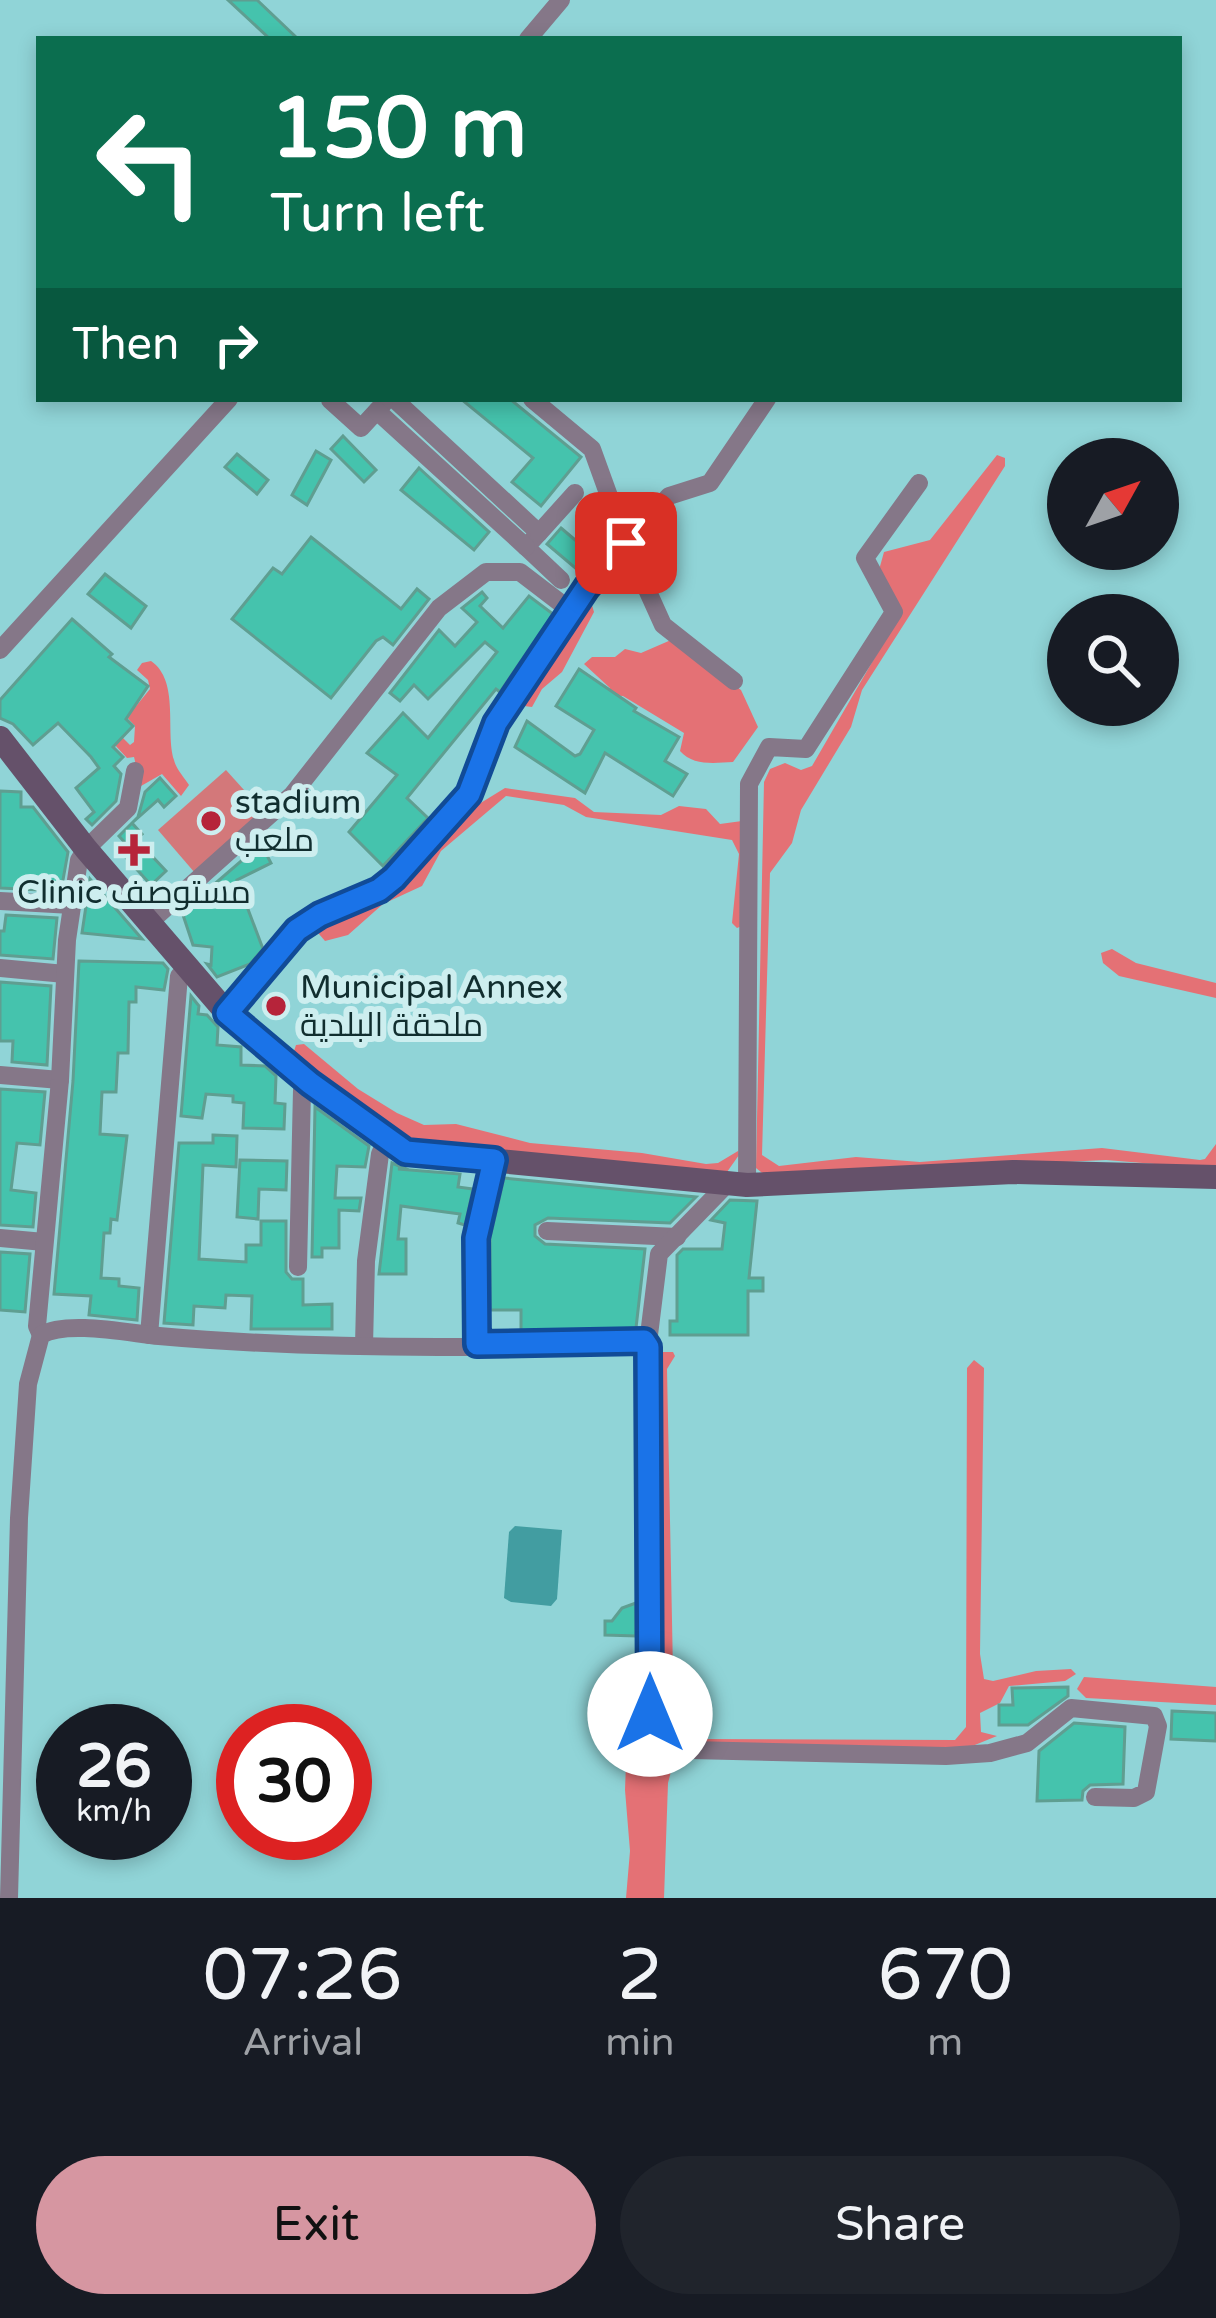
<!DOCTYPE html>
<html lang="en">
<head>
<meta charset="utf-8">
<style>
	:root { --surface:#171b24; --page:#20242c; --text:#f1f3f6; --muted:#9ea1a6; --accent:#d696a1 }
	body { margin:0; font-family:"Varela Round",Cairo,sans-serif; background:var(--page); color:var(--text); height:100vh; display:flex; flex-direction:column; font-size:45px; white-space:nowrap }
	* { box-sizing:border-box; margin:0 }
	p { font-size:39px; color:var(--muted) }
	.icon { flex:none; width:66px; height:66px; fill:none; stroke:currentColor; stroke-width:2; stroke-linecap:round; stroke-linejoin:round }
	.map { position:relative; height:1898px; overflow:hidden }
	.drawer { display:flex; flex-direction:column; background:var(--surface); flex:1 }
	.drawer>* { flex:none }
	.hud { position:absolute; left:36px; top:36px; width:1146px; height:366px; border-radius:0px; box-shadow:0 6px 18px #0003; background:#0b6e4f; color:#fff; overflow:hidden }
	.needle { width:78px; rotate:50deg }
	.controls { position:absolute; left:1047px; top:438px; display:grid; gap:24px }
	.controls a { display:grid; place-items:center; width:132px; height:132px; border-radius:50%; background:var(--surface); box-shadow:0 6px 18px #0003; font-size:60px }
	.speed { position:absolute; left:36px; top:1704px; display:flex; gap:24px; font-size:60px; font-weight:700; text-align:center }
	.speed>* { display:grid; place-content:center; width:156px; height:156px; border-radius:50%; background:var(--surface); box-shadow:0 6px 18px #0003; line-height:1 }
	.speed small { font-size:30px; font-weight:400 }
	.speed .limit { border:18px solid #d22; background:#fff; color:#111 }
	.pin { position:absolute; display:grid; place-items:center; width:102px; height:102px; color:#fff; margin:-51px; border-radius:24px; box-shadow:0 6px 18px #0006 }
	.me { position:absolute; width:132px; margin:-66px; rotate:0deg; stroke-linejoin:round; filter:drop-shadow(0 0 9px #0008) }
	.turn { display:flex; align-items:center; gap:42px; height:252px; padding:0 36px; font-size:54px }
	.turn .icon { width:156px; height:156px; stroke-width:2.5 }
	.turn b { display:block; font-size:84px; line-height:102px }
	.then { display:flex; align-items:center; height:114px; padding:0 36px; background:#0003; gap:24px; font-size:45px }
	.eta { display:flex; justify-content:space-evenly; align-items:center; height:204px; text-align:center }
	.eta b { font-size:72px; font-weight:600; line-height:84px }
	.action { display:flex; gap:24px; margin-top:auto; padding:24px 36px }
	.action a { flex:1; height:138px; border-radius:72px; background:var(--accent); color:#111; font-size:48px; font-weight:600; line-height:138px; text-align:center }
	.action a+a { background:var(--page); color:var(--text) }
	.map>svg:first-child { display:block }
	.green { fill:#d3787a }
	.forest { fill:#e47175 }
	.water { fill:#429da1 }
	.building { fill:#45c3ad; stroke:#5f9e91; stroke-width:3 }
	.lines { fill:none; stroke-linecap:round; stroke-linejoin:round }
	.street { stroke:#857788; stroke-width:18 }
	.secondary { stroke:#65516a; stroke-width:24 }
	.route-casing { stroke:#114b97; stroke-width:30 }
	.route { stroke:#1a73e8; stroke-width:21 }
	.poi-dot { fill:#b6243a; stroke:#cdeeef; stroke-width:4.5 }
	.labels { text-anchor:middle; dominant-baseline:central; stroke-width:12; stroke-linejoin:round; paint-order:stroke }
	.poi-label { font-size:33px; fill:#112e2f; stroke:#cdeeef; text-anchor:start }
</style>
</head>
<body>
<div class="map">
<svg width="1216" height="1898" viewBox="0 0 1216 1898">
	<rect width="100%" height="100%" fill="#90d4d7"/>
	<path class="green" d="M 226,770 L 264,812 L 195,873 L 158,830 Z"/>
	<g class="forest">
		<path d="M 997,455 L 1005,458 L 1005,466 L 862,690 L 851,727 L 801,810 L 792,843 L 770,873 L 762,1155 L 779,1166 L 856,1157 L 920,1162 L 1102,1148 L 1200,1160 L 1205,1159 L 1216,1144 L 1216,1169 L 1106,1160 L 766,1176 L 756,1168 L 764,782 L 770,769 L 785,763 L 801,770 L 812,766 L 900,614 L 879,570 L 884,552 L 930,540 Z"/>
		<path d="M 585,602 L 591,602 L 594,612 L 562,672 L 542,689 L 532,707 L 524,706 L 520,701 L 565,639 Z"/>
		<path d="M 671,640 L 741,690 L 758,727 L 733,762 C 714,763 693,766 680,751 L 684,733 L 623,696 L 608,695 L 610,688 L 584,664 L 592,657 L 615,657 L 625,649 L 641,653 Z"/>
		<path d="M 151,661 C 180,681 165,731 174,760 C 176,769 184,777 189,785 L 181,796 L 162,774 L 141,786 L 134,757 L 127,758 L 114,744 L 121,736 L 130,745 L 134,742 L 135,726 L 123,713 L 126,707 L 132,711 L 150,689 L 148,680 L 137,670 L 142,663 Z"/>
		<path d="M 505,788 L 575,798 L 594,812 L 661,815 L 679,806 L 706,809 L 720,824 L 742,821 L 742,926 L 737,928 L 732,923 L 739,854 L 732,840 L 586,817 L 564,805 L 506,796 L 441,851 L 422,886 L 383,904 L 348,935 L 325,941 L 313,927 L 356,913 L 385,896 L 479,804 Z"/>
		<path d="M 1112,949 L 1136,963 L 1216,983 L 1216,998 L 1119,976 L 1103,963 L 1101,953 Z"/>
		<path d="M 304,1044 L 358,1089 L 397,1113 L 424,1125 L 456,1124 L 530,1143 L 642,1153 L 706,1164 L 718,1163 L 738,1151 L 739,1155 L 727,1172 L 402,1140 L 300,1061 L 294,1051 L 296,1045 Z"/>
		<path d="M 663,1352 L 673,1352 L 675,1356 L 667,1369 L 674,1721 L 687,1734 L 701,1739 L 955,1740 L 966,1727 L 967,1368 L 974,1360 L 984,1368 L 980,1654 L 984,1679 L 993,1681 L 1036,1671 L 1071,1669 L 1076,1674 L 1065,1681 L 1009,1686 L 1000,1703 L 980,1713 L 981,1732 L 997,1736 L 965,1749 L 696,1746 L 674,1740 L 656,1718 L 655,1361 Z"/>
		<path d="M 640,1654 L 645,1659 L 649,1732 L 655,1743 L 674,1760 L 668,1783 L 664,1898 L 626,1898 L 630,1851 L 625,1790 L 630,1657 Z"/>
		<path d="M 1084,1677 L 1216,1687 L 1216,1705 L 1086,1698 L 1077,1689 Z"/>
	</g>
	<path class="water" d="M 515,1526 L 562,1530 L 557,1599 L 551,1606 L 511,1602 L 504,1598 L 509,1532 Z"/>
	<g class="building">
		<path d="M 228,0 L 257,0 L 298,39 L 270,39 Z"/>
		<path d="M 461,399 L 510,399 L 581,457 L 541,506 L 512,482 L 533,458 Z"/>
		<path d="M 343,436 L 376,470 L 364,482 L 331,449 Z"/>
		<path d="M 316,451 L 331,460 L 307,505 L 292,495 Z"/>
		<path d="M 237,454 L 268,480 L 257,494 L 225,467 Z"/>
		<path d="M 419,468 L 489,532 L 474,550 L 401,490 Z"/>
		<path d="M 561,528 L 594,556 L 580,572 L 547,544 Z"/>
		<path d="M 311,537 L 401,609 L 417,589 L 429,599 L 393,645 L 383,637 L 376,641 L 331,698 L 232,619 L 273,568 L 282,574 Z"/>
		<path d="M 105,574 L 146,606 L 131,628 L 88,594 Z"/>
		<path d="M 482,592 L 487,598 L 480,606 L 503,628 L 529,596 L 553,614 L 500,692 L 496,689 L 407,798 L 428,818 L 383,866 L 349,832 L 397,775 L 367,753 L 403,713 L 428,738 L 497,652 L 485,642 L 428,699 L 414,685 L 400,701 L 390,693 L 439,630 L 455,646 L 477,622 L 462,608 Z"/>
		<path d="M 72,619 L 112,654 L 109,657 L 148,686 L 126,719 L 133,726 L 113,747 L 123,757 L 114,766 L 121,774 L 116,801 L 92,825 L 86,819 L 94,812 L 76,788 L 99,768 L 91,757 L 58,723 L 33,745 L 13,724 L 0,718 L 0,700 Z"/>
		<path d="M 579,669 L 636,708 L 634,711 L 679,737 L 665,761 L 687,774 L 673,796 L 605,753 L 585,793 L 515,747 L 527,721 L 575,756 L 580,754 L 594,730 L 556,706 Z"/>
		<path d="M 160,778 L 176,796 L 164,807 L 158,800 L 132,823 L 142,834 L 136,839 L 166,871 L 151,885 L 120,851 L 127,845 L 119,836 L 138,817 L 145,792 Z"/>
		<path d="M 0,791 L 21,792 L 21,807 L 33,807 L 68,852 L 61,891 L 0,888 Z"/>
		<path d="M 261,844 L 271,863 L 237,880 L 263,949 L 250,964 L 217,977 L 207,964 L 211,965 L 212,947 L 193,945 L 182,912 Z"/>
		<path d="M 90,879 L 142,939 L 82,933 Z"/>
		<path d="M 6,915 L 57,918 L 53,959 L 0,955 L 0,931 L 4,931 Z"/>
		<path d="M 79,961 L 163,963 L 168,969 L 164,990 L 136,987 L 136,1002 L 129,1002 L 128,1053 L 118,1053 L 116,1092 L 102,1092 L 100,1134 L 127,1136 L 117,1220 L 111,1219 L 110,1233 L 104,1233 L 101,1278 L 119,1279 L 119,1286 L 139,1288 L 137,1320 L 89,1315 L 91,1296 L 54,1294 L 73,1081 Z"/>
		<path d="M 0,982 L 51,986 L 47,1065 L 12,1062 L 13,1041 L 0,1041 Z"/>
		<path d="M 191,996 L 199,1006 L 198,1014 L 207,1015 L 218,1027 L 217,1045 L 241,1047 L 241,1065 L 265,1066 L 276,1076 L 275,1103 L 285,1104 L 284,1129 L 243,1128 L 244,1103 L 233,1102 L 233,1096 L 206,1094 L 202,1118 L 181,1116 Z"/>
		<path d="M 0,1089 L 45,1092 L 40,1145 L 17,1143 L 11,1190 L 36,1193 L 33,1227 L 0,1225 Z"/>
		<path d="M 315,1107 L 369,1146 L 365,1167 L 337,1166 L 335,1198 L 361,1198 L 359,1211 L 339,1210 L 339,1248 L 322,1248 L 322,1257 L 312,1257 Z"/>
		<path d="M 213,1135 L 237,1136 L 236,1167 L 203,1165 L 199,1259 L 246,1262 L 246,1245 L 261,1245 L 261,1221 L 286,1221 L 286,1272 L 292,1279 L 303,1279 L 303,1305 L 332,1304 L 332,1329 L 251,1329 L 252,1296 L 226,1295 L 225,1308 L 194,1306 L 193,1325 L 164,1323 L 179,1143 L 213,1143 Z"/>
		<path d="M 240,1160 L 287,1161 L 286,1190 L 259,1189 L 258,1219 L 237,1217 Z"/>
		<path d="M 392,1163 L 404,1168 L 398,1169 L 460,1174 L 458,1187 L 473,1189 L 465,1225 L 458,1223 L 460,1214 L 401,1206 L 398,1239 L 406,1239 L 406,1274 L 379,1274 Z"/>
		<path d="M 504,1178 L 696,1197 L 670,1223 L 548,1218 L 535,1225 L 535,1236 L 545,1244 L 645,1249 L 636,1328 L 521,1333 L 521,1310 L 490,1310 L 490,1238 Z"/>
		<path d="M 730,1200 L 757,1201 L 749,1278 L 763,1278 L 763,1291 L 748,1291 L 748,1335 L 670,1335 L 670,1321 L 677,1321 L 677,1255 L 683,1249 L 722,1249 L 725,1223 L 711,1220 Z"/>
		<path d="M 0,1252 L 30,1254 L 25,1312 L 0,1310 Z"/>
		<path d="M 636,1603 L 636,1636 L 605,1635 L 605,1621 L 612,1621 L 622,1608 Z"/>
		<path d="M 1068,1687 L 1068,1696 L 1028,1725 L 999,1725 L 999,1705 L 1013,1705 L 1012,1688 Z"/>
		<path d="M 1172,1711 L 1216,1713 L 1216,1741 L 1171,1739 Z"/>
		<path d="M 1074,1723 L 1125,1727 L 1123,1784 L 1090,1785 L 1083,1791 L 1082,1800 L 1037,1801 L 1039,1751 Z"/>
	</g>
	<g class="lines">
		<g class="street">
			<path d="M 528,39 L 561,0"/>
			<path d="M 394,399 L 539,533 L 526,547 L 561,580"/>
			<path d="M 532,399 L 592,449 L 626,543 L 663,625 L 734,681"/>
			<path d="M 330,400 L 361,428 L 384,403"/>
			<path d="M 377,411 L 526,547"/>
			<path d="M 539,533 L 575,493"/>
			<path d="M 0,650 L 229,399"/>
			<path d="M 0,901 L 72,905"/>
			<path d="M 151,921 L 292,795 L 439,608 L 486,572 L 520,572 L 571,611"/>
			<path d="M 0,968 L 65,974"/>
			<path d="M 227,1013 L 297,930 L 320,915 L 378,891 L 469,794 L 496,723 L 587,587 L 669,496 L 710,483 L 767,399"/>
			<path d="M 0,1075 L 60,1080"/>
			<path d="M 747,1185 L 749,784 L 769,747 L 806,749 L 894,612 L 865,558 L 919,483"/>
			<path d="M 547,1231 L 677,1237"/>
			<path d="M 0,1238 L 44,1242"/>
			<path d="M 298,1267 L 302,1090 L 308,1080"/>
			<path d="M 41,1335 L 37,1326 L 60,1080 L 67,940 L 79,860 L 86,849 L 128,808 L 135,771"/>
			<path d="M 149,1335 L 179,976 L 188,967"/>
			<path d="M 644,1341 L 649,1353 L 650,1714 L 661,1736 L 691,1750 L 946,1756 L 990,1753 L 1027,1743 L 1071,1708 L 1154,1716 L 1158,1726 L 1146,1792 L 1134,1798 L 1095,1797"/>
			<path d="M 477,1344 L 476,1237 L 494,1160"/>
			<path d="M 364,1346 L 366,1261 L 380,1154 L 387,1138"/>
			<path d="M 9,1898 L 19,1518 L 28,1384 L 41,1335 C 67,1320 128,1333 159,1336 C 317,1350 479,1349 638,1343 L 649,1335 L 659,1254 L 728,1183"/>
		</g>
		<path class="secondary" d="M 0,738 L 86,849 L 227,1013 L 310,1083 L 406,1152 L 747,1185 L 1013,1172 L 1216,1177"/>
	</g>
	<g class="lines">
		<defs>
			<path id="route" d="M 626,543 L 587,587 L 496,723 L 469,794 L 394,878 L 379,890 L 320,915 L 297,930 L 227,1013 L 310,1083 L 406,1152 L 494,1160 L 476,1238 L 477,1344 L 644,1341 L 648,1347 L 650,1714"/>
		</defs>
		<use href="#route" class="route-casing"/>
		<use href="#route" class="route"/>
	</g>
	<g class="poi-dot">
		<circle cx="211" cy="821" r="12"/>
		<path d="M128 832h12v12h12v12h-12v12h-12v-12h-12v-12h12z"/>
		<circle cx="276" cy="1006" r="12"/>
	</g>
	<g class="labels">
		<g class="poi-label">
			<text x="235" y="802">stadium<tspan x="235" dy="38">ملعب</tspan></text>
			<text x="134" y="892" text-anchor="middle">Clinic مستوصف</text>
			<text x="300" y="987">Municipal Annex<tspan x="300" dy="38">ملحقة البلدية</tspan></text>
		</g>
	</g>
</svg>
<div class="controls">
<a><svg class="needle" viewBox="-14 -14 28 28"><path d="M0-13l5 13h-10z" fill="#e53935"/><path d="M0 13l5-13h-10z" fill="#9ea1a6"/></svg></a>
<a><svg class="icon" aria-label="search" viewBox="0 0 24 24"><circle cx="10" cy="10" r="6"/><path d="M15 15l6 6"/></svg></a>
</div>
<div class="speed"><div>26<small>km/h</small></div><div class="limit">30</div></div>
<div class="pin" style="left:626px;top:543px;background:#d93025"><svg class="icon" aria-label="arrive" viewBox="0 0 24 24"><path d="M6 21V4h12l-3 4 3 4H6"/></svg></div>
<svg class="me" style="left:650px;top:1714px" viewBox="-20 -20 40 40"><circle r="19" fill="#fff"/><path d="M0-13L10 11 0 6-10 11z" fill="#1a73e8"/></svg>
<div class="hud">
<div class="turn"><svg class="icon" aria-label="left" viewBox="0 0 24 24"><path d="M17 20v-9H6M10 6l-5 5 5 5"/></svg><div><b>150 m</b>Turn left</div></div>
<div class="then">Then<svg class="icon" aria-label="right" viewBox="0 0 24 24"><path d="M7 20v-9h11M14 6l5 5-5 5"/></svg></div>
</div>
</div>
<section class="drawer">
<div class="eta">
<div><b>07:26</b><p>Arrival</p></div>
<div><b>2</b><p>min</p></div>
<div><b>670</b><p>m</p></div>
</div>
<div class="action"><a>Exit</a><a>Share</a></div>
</section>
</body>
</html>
